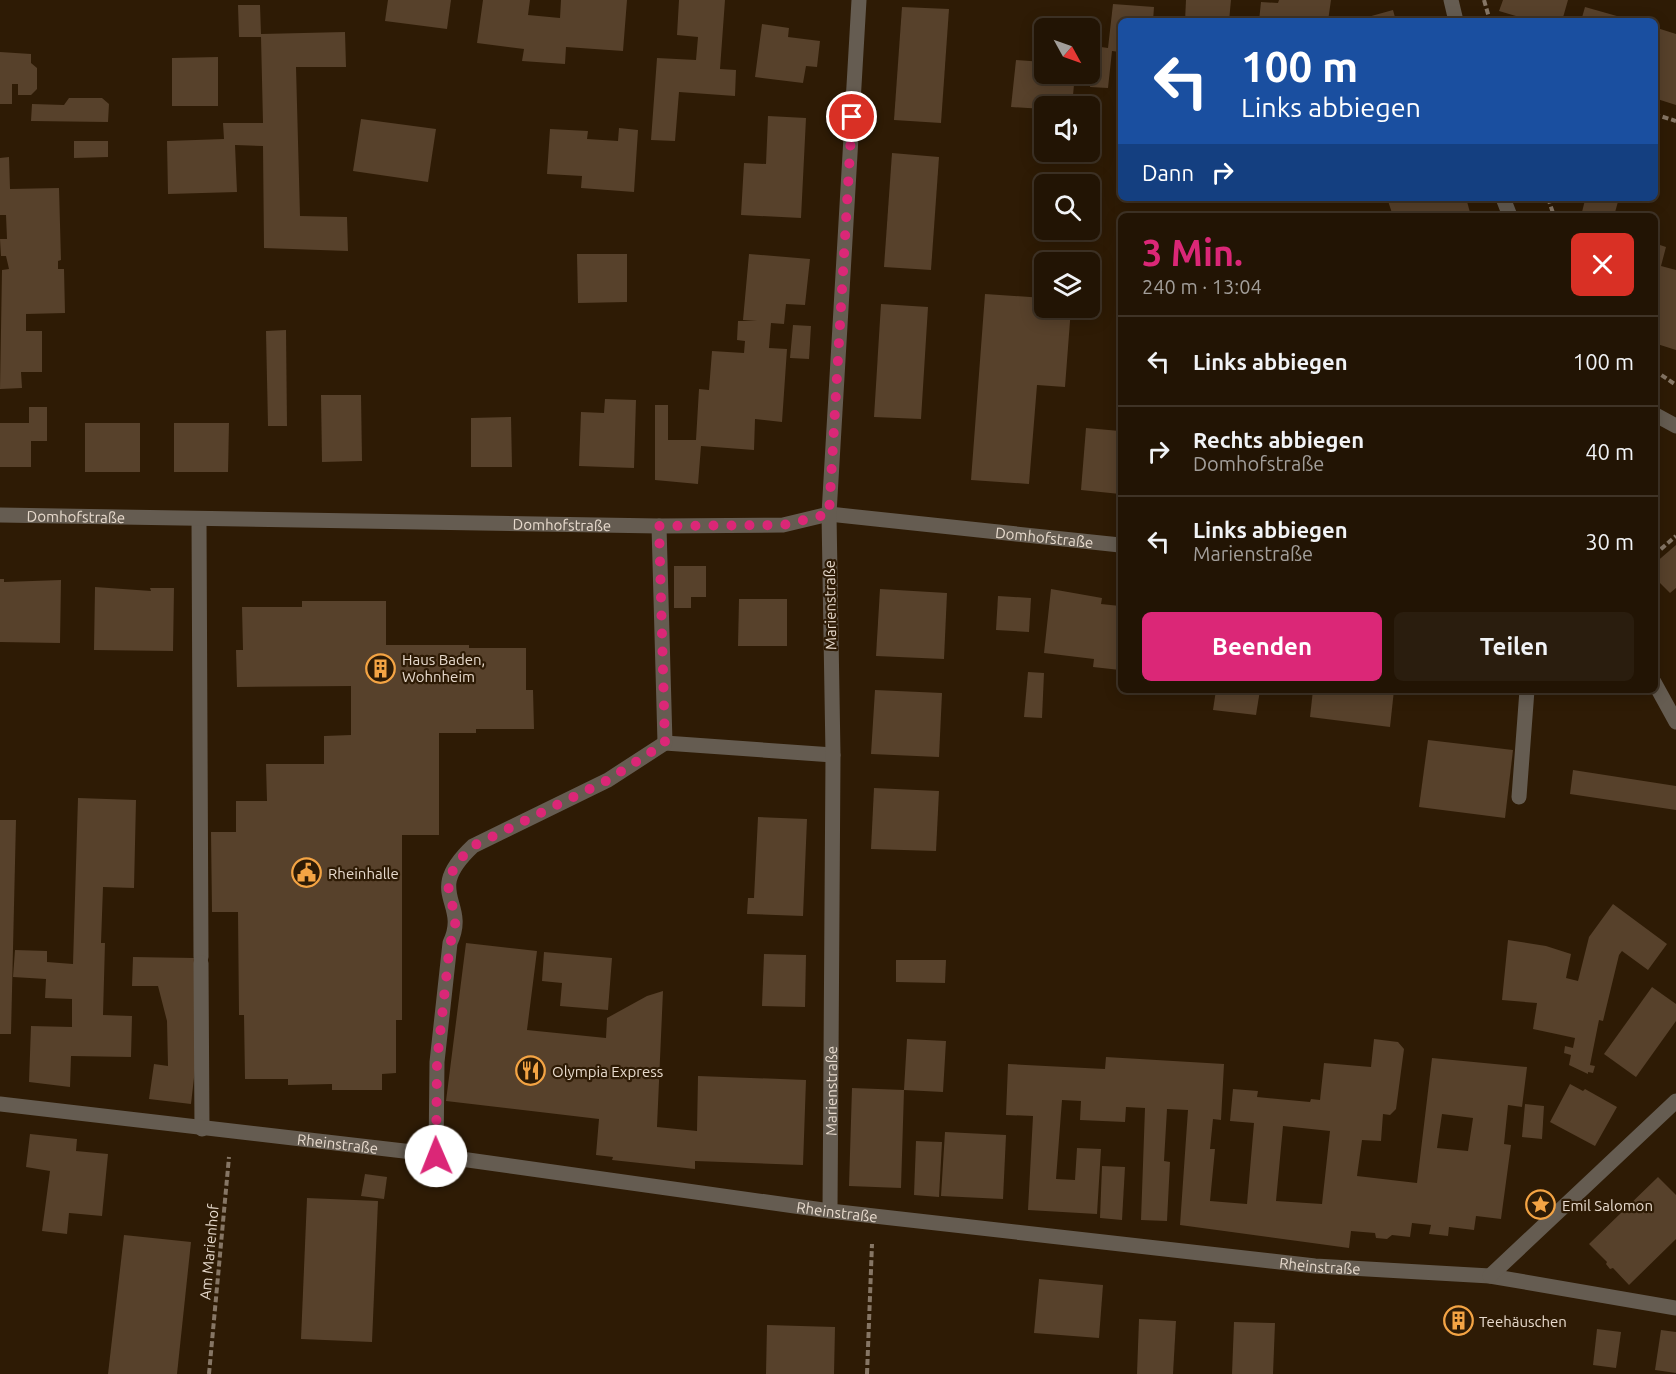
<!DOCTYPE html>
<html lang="de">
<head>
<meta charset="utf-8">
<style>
	:root { --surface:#221404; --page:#2a1d0e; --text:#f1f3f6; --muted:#a29e9a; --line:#3f3326; --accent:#db2777 }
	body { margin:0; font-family:Ubuntu,sans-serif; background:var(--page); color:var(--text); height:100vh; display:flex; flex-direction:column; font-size:22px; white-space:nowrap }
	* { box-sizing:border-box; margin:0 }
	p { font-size:20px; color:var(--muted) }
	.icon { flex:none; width:33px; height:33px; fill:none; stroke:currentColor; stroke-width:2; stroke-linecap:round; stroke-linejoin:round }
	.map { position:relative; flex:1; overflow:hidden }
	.panel { position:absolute; left:1118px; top:213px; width:540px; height:480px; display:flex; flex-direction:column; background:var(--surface); border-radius:9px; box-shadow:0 3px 15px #0003,0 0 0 2px var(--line) }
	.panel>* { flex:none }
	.banner { position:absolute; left:1118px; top:18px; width:540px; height:183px; border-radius:9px; box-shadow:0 3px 15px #0003,0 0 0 2px var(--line); background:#1a4fa0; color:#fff; overflow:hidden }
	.needle { width:39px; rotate:130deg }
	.tools { position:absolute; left:1034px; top:18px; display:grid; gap:12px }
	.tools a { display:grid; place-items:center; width:66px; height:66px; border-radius:9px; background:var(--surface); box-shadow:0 3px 15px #0003,0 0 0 2px var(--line); font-size:30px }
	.pin { position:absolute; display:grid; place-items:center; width:51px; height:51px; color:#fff; margin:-26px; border:3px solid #fff; border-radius:50%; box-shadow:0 2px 6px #0007 }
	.me { position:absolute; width:66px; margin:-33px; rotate:359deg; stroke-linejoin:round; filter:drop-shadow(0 0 4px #0008) }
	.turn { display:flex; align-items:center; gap:21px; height:126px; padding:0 24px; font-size:27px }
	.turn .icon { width:78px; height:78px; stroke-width:2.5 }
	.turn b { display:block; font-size:42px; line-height:51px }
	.then { display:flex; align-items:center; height:57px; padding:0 24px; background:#0003; gap:12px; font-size:22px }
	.round { display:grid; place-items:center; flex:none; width:63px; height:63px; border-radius:9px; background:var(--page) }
	.head { display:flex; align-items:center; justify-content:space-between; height:102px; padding:0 24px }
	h1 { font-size:36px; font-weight:700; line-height:45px; color:var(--accent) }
	.primary-button { display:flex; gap:12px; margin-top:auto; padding:12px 24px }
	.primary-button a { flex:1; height:69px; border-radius:9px; background:var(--accent); color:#fff; font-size:24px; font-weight:700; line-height:69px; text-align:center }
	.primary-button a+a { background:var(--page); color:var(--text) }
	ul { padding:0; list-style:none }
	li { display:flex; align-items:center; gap:18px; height:90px; padding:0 24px; border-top:2px solid var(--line) }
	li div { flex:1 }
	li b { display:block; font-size:22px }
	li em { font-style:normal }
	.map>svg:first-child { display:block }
	.building { fill:#57412b; fill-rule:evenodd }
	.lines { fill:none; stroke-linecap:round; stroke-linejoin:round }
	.path { stroke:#867665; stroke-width:4; stroke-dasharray:6 3; stroke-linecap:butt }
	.service { stroke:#655c51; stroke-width:15 }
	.minor { stroke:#655c51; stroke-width:15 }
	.route { stroke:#db2777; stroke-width:10; stroke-dasharray:0 18 }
	.labels { text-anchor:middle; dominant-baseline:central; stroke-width:4.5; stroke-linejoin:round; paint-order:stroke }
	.street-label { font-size:15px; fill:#e7dacd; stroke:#2e1b05 }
	.poi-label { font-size:15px; fill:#e7dacd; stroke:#2e1b05; text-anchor:start }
</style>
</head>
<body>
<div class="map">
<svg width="1676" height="1374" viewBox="0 0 1676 1374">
	<rect width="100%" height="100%" fill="#2e1b05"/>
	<g class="building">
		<path d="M 388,0 L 451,0 L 447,29 L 385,21 Z"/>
		<path d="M 483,0 L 530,0 L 528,15 L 560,18 L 561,0 L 627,0 L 623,51 L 566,47 L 565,64 L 522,61 L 524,49 L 477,43 Z"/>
		<path d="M 679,0 L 725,0 L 720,69 L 736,70 L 735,96 L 679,92 L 675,141 L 651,140 L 657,58 L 696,60 L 698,37 L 677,35 Z"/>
		<path d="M 1186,0 L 1231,0 L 1229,21 L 1185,21 Z"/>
		<path d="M 1279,0 L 1331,0 L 1328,21 L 1259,21 L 1261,2 L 1278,3 Z"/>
		<path d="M 1503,0 L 1568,0 L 1562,21 L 1533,21 L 1499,11 Z"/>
		<path d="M 1113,4 L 1154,7 L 1153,21 L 1120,21 L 1120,52 L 1112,51 L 1108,88 L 1090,87 L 1094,46 L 1108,48 Z"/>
		<path d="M 238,5 L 260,5 L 261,34 L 345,32 L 346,67 L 296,67 L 300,216 L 347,217 L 348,251 L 264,248 L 263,146 L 235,145 L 237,192 L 168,194 L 167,141 L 224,139 L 223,123 L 263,123 L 261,37 L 239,37 Z"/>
		<path d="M 902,7 L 949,9 L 941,123 L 894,120 Z"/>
		<path d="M 1585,7 L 1631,20 L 1631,21 L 1581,21 Z"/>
		<path d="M 1393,10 L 1396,21 L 1358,21 L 1357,20 Z"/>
		<path d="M 1059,22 L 1080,24 L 1080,28 L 1058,28 Z"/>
		<path d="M 762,24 L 789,28 L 788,37 L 820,41 L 817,67 L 806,66 L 803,83 L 755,77 Z"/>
		<path d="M 1654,27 L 1676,34 L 1676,105 L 1654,98 Z"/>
		<path d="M 0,52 L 31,54 L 31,63 L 37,68 L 37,89 L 31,95 L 18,95 L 18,84 L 12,84 L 12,104 L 0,104 Z"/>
		<path d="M 218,57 L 218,106 L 172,106 L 172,58 Z"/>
		<path d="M 1016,60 L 1044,62 L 1044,74 L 1075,74 L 1072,106 L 1044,106 L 1044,109 L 1011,107 Z"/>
		<path d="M 69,98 L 102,98 L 109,104 L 108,122 L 31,121 L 32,104 L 64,105 Z"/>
		<path d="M 768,116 L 806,118 L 801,218 L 741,215 L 744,163 L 766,164 Z"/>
		<path d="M 361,119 L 436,129 L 428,182 L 353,171 Z"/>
		<path d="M 619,128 L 638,130 L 634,192 L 581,188 L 582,176 L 547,174 L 550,129 L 588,131 L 587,139 L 618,141 Z"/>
		<path d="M 74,141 L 108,141 L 108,157 L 74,158 Z"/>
		<path d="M 892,153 L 939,157 L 931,270 L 884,267 Z"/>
		<path d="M 9,157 L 10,189 L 59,188 L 61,260 L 58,261 L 58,269 L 64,269 L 65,313 L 26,314 L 26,331 L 42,331 L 42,372 L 21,372 L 22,388 L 0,389 L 2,270 L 9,269 L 6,256 L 1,256 L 0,239 L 7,239 L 6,215 L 0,215 L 0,158 Z"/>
		<path d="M 1387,198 L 1466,198 L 1471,216 L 1393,216 Z"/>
		<path d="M 1619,198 L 1614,216 L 1581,216 L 1585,200 L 1579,198 Z"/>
		<path d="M 1654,243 L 1666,247 L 1661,266 L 1676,270 L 1676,350 L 1654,343 Z"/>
		<path d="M 577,254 L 627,254 L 627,302 L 578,303 Z"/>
		<path d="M 749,254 L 810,259 L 805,305 L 786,304 L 784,324 L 771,323 L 769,348 L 787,349 L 782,422 L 755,419 L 754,450 L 701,446 L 698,484 L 655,480 L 655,405 L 668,405 L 668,440 L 696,440 L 699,389 L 709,390 L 712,351 L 744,353 L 745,341 L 737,340 L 738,321 L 757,321 L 743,320 Z"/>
		<path d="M 985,294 L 1044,298 L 1044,308 L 1071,308 L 1065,387 L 1037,385 L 1029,484 L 971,480 Z"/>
		<path d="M 881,304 L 928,307 L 921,419 L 874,417 Z"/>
		<path d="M 793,325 L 811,326 L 809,359 L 790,358 Z"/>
		<path d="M 286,330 L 287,426 L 268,426 L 266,331 Z"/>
		<path d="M 321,395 L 361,395 L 362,461 L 322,462 Z"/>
		<path d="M 605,399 L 636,400 L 634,468 L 579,466 L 581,412 L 604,413 Z"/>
		<path d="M 29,407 L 47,407 L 47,441 L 31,441 L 31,467 L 0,467 L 0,423 L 29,423 Z"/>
		<path d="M 511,417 L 512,467 L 471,467 L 471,418 Z"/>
		<rect x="85" y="423" width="55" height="49"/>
		<path d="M 174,423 L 229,423 L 228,472 L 174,472 Z"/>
		<path d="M 1086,428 L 1120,431 L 1120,494 L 1081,490 Z"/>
		<path d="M 1676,545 L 1676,588 L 1670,593 L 1654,577 L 1654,564 Z"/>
		<path d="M 674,566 L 706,566 L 706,597 L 691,597 L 691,608 L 674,608 Z"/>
		<path d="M 0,579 L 4,579 L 4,582 L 61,580 L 60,643 L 0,642 Z"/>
		<path d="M 95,587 L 151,591 L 150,588 L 174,588 L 173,651 L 94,650 Z"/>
		<path d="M 880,589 L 947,593 L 944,659 L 876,656 Z"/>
		<path d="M 1051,589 L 1102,598 L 1101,604 L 1120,606 L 1120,670 L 1093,667 L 1094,659 L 1044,653 Z"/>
		<path d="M 998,596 L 1031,598 L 1029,632 L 996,630 Z"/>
		<path d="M 739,599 L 787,599 L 787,646 L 738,646 Z"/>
		<path d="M 302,601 L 386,601 L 386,645 L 469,645 L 469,648 L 526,648 L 526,690 L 533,690 L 534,729 L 476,729 L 476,733 L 439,733 L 439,835 L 402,835 L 402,1020 L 396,1020 L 396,1073 L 382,1074 L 382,1090 L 332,1090 L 332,1084 L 288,1085 L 288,1079 L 245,1079 L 244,1015 L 239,1015 L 238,912 L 212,912 L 211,832 L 236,832 L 236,801 L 267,801 L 266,764 L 324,764 L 324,736 L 351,735 L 351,686 L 237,687 L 236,650 L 243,650 L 242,607 L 302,607 Z"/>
		<path d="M 1028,672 L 1044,673 L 1042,718 L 1024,717 Z"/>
		<path d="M 875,690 L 942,693 L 939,757 L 871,754 Z"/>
		<path d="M 1216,690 L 1260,690 L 1256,715 L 1213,710 Z"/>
		<path d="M 1313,690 L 1394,690 L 1390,727 L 1310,717 Z"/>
		<path d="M 1428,740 L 1513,750 L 1505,818 L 1419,807 Z"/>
		<path d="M 1573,770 L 1676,786 L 1676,810 L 1570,794 Z"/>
		<path d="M 874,788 L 939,791 L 936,851 L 871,849 Z"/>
		<path d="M 78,798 L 136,800 L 134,888 L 103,887 L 101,943 L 105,943 L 103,1015 L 132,1016 L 131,1057 L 71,1056 L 70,1087 L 29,1082 L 31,1026 L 72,1027 L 72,999 L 45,998 L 46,979 L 13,977 L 15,950 L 47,951 L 47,962 L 73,964 Z"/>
		<path d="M 758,817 L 807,819 L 803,916 L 747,914 L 748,898 L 754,898 Z"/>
		<path d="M 0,820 L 16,820 L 11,1034 L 0,1034 Z"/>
		<path d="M 1613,904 L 1667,944 L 1648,970 L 1622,951 L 1619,955 L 1603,1021 L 1599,1020 L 1590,1065 L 1595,1066 L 1593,1073 L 1588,1072 L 1588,1074 L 1569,1065 L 1571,1055 L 1564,1053 L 1565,1046 L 1573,1048 L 1575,1038 L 1533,1029 L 1537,1003 L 1502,1000 L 1508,940 L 1546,946 L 1571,954 L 1566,978 L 1578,981 L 1589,937 Z"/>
		<path d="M 466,943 L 537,951 L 527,1030 L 606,1038 L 607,1018 L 647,996 L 663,991 L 657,1127 L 697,1131 L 698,1076 L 806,1080 L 803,1165 L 695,1161 L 695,1169 L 612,1160 L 613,1157 L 596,1155 L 599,1119 L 446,1101 Z"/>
		<path d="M 544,952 L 612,958 L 608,1010 L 560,1006 L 562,983 L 542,981 Z"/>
		<path d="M 764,954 L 806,955 L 805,1007 L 762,1006 Z"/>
		<path d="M 133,957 L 195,958 L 195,1069 L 191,1104 L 149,1099 L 154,1064 L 168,1066 L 167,1021 L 158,986 L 132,986 Z"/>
		<path d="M 896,960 L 946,960 L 945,983 L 896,982 Z"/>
		<path d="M 1652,987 L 1676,1004 L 1676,1021 L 1636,1077 L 1604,1054 Z"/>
		<path d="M 907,1039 L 946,1041 L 943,1092 L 904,1090 L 901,1188 L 849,1186 L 852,1088 L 904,1090 Z"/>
		<path d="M 1374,1039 L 1398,1042 L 1404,1049 L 1396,1109 L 1390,1115 L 1383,1114 L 1381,1141 L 1362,1140 L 1357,1176 L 1417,1183 L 1432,1058 L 1527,1067 L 1522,1107 L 1508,1105 L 1504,1144 L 1511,1145 L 1501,1219 L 1476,1216 L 1474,1230 L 1449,1227 L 1448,1236 L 1429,1234 L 1431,1225 L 1412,1223 L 1410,1237 L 1392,1235 L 1387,1239 L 1376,1238 L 1375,1233 L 1351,1231 L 1349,1248 L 1180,1225 L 1188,1110 L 1167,1109 L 1164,1161 L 1170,1162 L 1167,1221 L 1141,1220 L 1145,1108 L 1126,1107 L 1125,1122 L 1080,1120 L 1081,1101 L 1062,1100 L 1056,1179 L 1075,1180 L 1077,1148 L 1101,1149 L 1097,1214 L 1028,1210 L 1033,1116 L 1006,1115 L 1008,1064 L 1105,1069 L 1106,1057 L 1224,1064 L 1221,1120 L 1213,1119 L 1210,1149 L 1215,1149 L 1210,1201 L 1247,1204 L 1254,1123 L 1230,1121 L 1233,1089 L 1258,1091 L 1257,1097 L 1310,1102 L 1311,1099 L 1320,1100 L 1324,1063 L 1371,1067 ZM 1442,1114 L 1473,1118 L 1468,1151 L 1437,1148 ZM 1283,1126 L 1330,1131 L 1322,1204 L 1276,1201 Z"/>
		<path d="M 1570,1084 L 1583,1091 L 1585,1089 L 1617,1107 L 1595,1146 L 1550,1122 Z"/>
		<path d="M 1525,1104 L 1544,1106 L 1542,1139 L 1522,1137 Z"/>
		<path d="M 945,1132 L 1006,1135 L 1003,1199 L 941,1196 Z"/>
		<path d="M 30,1134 L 77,1139 L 76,1151 L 108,1154 L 102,1216 L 69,1213 L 67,1234 L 42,1231 L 50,1171 L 26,1167 Z"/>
		<path d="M 916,1141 L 942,1142 L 939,1197 L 914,1195 Z"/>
		<path d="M 1102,1166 L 1125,1167 L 1122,1220 L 1100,1218 Z"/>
		<path d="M 365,1174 L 387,1177 L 384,1199 L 361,1196 Z"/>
		<path d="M 1658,1177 L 1676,1195 L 1676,1239 L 1629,1285 L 1613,1268 L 1610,1269 L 1606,1264 L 1607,1262 L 1589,1244 Z"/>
		<path d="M 307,1198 L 378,1201 L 372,1342 L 301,1339 Z"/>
		<path d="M 124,1235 L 191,1242 L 177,1374 L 108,1374 Z"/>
		<path d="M 1039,1279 L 1103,1285 L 1099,1338 L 1034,1333 Z"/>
		<circle cx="1458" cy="1321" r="15"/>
		<path d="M 1139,1319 L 1176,1321 L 1173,1374 L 1137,1374 Z"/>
		<path d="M 1234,1322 L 1275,1323 L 1273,1374 L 1232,1374 Z"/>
		<path d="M 767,1325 L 835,1327 L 834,1374 L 766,1374 Z"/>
		<path d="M 1597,1329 L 1621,1332 L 1616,1368 L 1593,1365 Z"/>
		<path d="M 1661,1330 L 1676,1332 L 1676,1373 L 1655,1370 Z"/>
	</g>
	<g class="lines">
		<g class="path">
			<path d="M 1484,0 L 1490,21"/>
			<path d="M 1654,114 L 1676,121"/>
			<path d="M 1548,198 L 1554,216"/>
			<path d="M 1654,370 L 1676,385"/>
			<path d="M 1654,555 L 1676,536"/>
			<path d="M 209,1374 L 229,1157"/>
			<path d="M 867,1374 L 872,1244"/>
		</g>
		<g class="service">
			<path d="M 199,520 L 201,957"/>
			<path d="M 659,526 L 665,743 L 833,755"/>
			<path d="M 1519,797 L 1527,690"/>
			<path d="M 201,963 L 202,1129"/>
			<path d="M 436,1156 L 437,1062 L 450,943 C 470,901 422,894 473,846 L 608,780 L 665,743"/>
		</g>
		<g class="minor">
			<path d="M 1451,0 L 1456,21"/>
			<path d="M 1503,198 L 1510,216"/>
			<path d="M 1654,414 L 1676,426"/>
			<path id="s1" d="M 0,515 L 659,526 L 783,525 L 829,514 L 1120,545"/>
			<path d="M 1654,682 L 1676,722"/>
			<path id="s2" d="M 0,1104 L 404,1151 L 830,1211 L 1315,1266 L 1490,1276 L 1676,1308"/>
			<path id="s3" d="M 830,1211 L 833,755 L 829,514 L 859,0"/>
			<path d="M 1490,1276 L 1676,1101"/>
		</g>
	</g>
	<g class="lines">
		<path class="route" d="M 436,1156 L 437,1062 L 450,943 C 470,901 422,894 473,846 L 608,780 L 665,743 L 659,526 L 783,525 L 829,514 L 852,117"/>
	</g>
	<defs>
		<symbol id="building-ring" viewBox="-11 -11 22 22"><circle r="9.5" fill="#2e1b05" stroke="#f4a444" stroke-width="1.5"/><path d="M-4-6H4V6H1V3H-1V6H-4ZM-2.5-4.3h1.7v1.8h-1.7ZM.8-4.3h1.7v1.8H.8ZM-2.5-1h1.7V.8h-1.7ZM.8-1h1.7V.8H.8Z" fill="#f4a444"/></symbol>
		<symbol id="civic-ring" viewBox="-11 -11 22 22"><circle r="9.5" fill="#2e1b05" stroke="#f4a444" stroke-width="1.5"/><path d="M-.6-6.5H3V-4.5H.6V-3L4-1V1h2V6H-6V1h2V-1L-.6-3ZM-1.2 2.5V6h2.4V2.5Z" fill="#f4a444"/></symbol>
		<symbol id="restaurant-ring" viewBox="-11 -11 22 22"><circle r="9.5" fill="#2e1b05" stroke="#f4a444" stroke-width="1.5"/><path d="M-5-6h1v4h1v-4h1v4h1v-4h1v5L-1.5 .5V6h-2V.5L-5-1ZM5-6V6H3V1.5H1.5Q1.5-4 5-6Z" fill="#f4a444"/></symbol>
		<symbol id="sight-ring" viewBox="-11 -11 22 22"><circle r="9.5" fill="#2e1b05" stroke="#f4a444" stroke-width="1.5"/><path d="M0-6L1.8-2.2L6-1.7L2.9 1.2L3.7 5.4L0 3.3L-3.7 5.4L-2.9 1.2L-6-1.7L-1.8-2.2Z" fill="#f4a444"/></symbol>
	</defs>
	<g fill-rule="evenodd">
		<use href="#building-ring" x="364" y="652" width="33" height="33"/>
		<use href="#civic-ring" x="290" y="856" width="33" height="33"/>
		<use href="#restaurant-ring" x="514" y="1054" width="33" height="33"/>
		<use href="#sight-ring" x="1524" y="1188" width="33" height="33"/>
		<use href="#building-ring" x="1442" y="1304" width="33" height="33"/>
	</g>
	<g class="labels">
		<g class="street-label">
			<text stroke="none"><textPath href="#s1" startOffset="76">Domhofstraße</textPath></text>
			<text stroke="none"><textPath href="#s1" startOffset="562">Domhofstraße</textPath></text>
			<text stroke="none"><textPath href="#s1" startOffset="1047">Domhofstraße</textPath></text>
			<text transform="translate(830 605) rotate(-91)">Marienstraße</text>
			<text stroke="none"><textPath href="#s3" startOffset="120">Marienstraße</textPath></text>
			<text stroke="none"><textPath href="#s2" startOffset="340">Rheinstraße</textPath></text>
			<text stroke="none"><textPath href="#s2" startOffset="844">Rheinstraße</textPath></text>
			<text transform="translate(209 1252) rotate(-85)">Am Marienhof</text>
			<text stroke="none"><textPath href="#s2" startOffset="1330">Rheinstraße</textPath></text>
		</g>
		<g class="poi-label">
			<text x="402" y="659">Haus Baden,<tspan x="402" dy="17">Wohnheim</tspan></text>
			<text x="328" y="873">Rheinhalle</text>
			<text x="552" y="1071">Olympia Express</text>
			<text x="1562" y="1205">Emil Salomon</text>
			<text x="1479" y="1321">Teehäuschen</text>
		</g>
	</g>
</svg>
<div class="tools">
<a><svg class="needle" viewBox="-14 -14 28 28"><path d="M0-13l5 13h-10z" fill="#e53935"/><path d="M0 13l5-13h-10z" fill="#a29e9a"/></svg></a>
<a><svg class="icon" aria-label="sound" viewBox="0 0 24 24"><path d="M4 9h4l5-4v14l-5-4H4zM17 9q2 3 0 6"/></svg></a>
<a><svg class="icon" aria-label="search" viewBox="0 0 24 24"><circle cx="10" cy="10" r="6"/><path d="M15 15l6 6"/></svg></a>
<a><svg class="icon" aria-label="layers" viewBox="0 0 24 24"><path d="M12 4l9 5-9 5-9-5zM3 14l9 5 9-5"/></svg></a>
</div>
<div class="pin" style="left:852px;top:117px;background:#d93025"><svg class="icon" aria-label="arrive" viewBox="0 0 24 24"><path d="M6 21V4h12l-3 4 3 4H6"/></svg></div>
<svg class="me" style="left:436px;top:1156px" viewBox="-20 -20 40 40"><circle r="19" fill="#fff"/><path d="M0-13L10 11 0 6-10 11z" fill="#db2777"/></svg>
<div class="banner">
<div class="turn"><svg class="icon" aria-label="left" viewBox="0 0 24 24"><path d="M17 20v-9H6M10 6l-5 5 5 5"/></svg><div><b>100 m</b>Links abbiegen</div></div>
<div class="then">Dann<svg class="icon" aria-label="right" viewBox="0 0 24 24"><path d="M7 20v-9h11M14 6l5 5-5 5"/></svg></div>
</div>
<section class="panel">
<div class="head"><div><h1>3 Min.</h1><p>240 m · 13:04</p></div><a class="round" style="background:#d93025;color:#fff"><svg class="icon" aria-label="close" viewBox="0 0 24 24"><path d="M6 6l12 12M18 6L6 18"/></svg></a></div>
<ul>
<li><svg class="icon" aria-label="left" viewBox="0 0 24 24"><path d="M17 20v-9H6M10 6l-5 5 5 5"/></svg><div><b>Links abbiegen</b></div><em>100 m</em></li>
<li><svg class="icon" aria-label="right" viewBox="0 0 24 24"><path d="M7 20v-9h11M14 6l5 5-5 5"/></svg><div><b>Rechts abbiegen</b><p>Domhofstraße</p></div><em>40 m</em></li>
<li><svg class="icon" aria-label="left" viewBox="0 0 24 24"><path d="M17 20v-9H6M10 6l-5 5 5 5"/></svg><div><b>Links abbiegen</b><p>Marienstraße</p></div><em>30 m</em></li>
</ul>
<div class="primary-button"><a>Beenden</a><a>Teilen</a></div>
</section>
</div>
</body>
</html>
